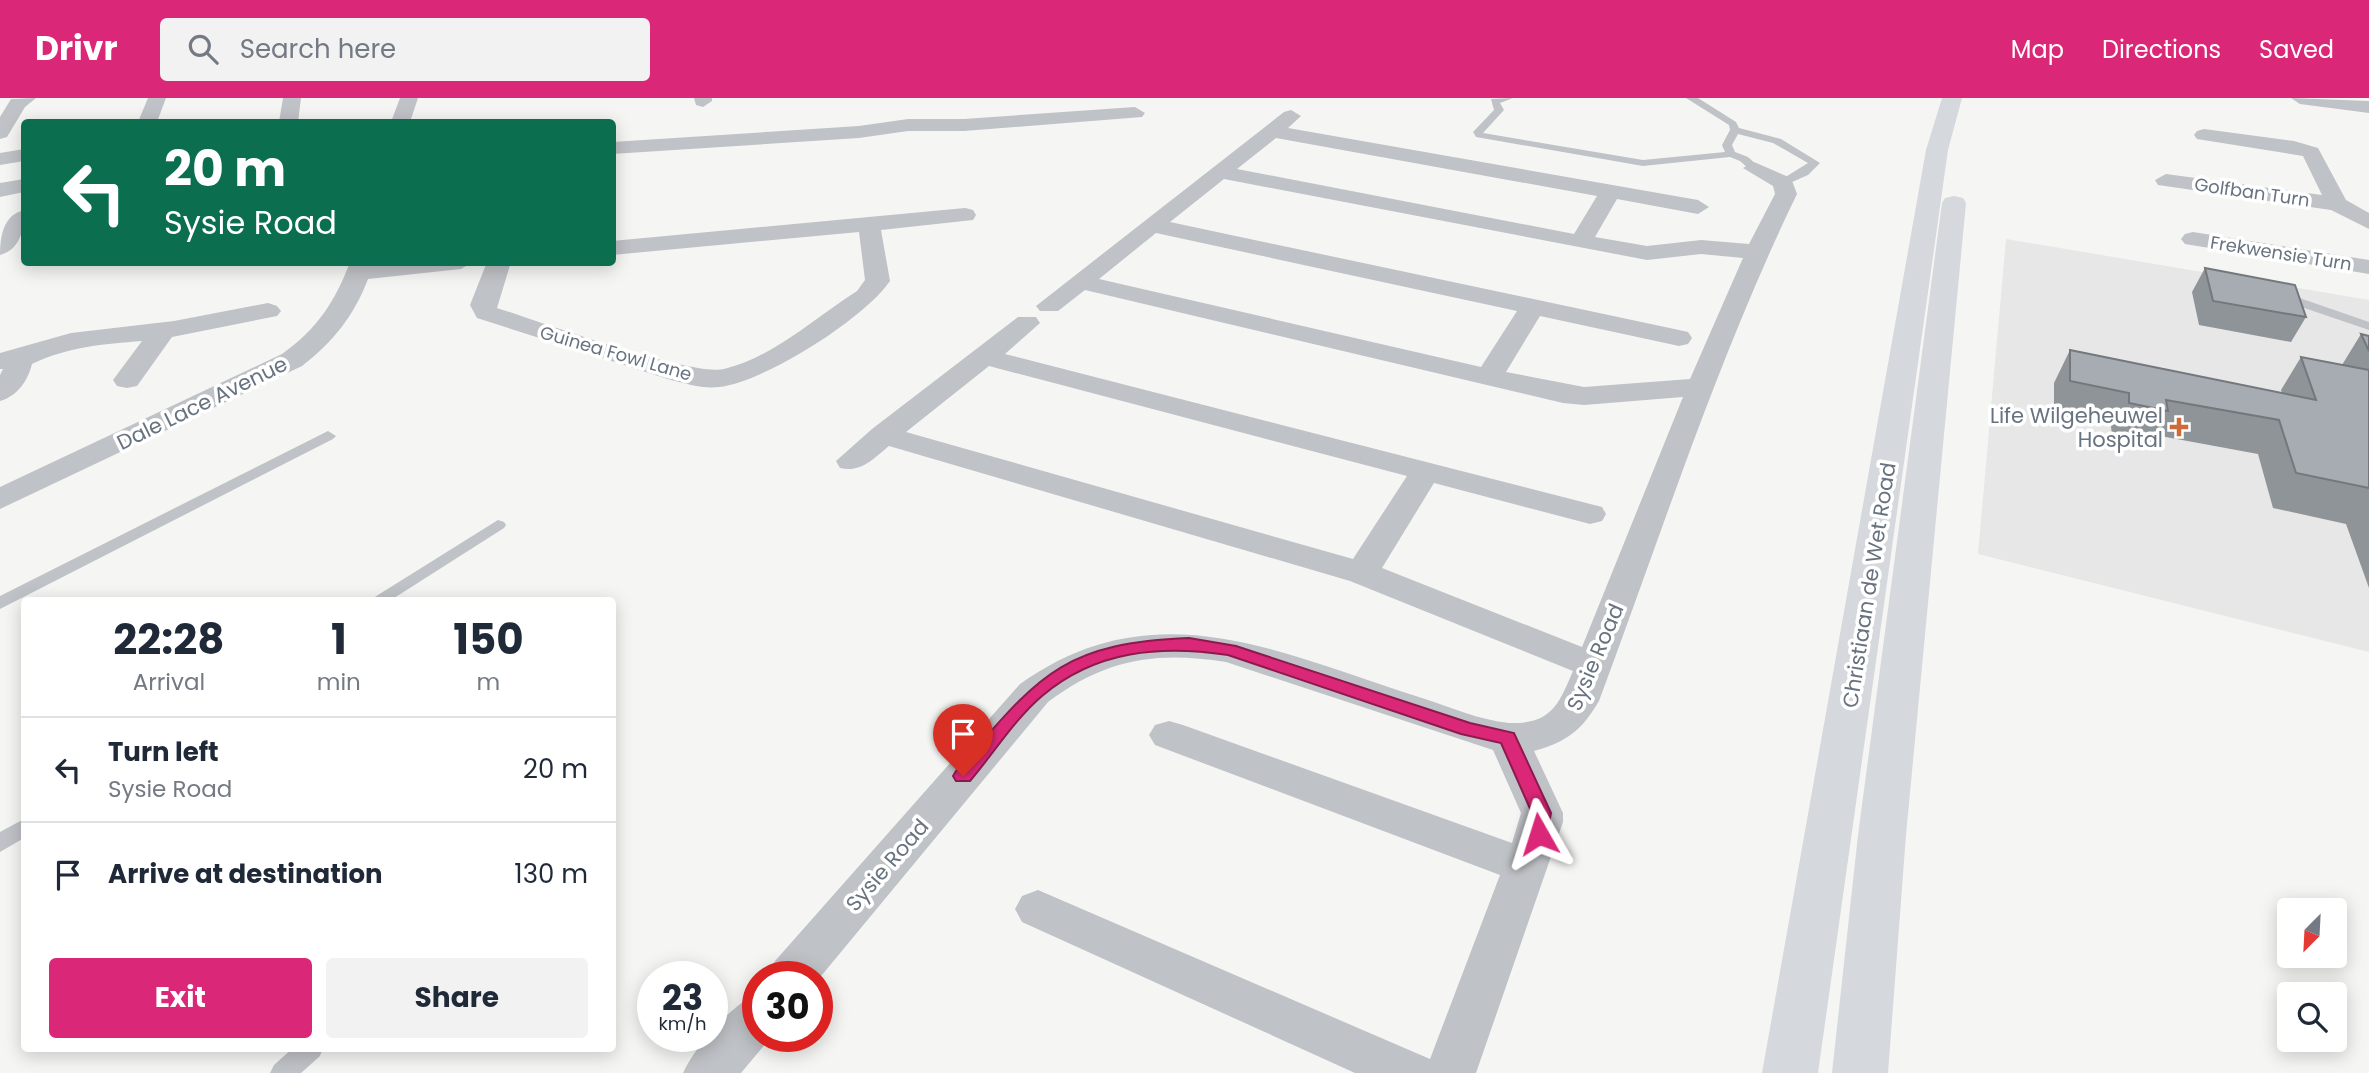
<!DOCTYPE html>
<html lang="en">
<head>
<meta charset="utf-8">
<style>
	:root { --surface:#fff; --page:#f2f2f3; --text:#1f2937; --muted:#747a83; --line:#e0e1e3; --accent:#db2777 }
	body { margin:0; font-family:Poppins,sans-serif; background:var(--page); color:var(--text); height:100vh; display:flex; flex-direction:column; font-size:26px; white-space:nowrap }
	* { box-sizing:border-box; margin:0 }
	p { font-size:23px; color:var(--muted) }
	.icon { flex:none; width:38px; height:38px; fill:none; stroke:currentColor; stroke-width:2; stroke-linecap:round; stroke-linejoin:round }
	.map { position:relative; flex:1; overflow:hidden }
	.drawer { position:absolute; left:21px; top:499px; width:595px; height:455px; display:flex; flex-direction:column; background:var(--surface); border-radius:7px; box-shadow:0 4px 18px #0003 }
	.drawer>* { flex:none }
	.banner { position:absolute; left:21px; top:21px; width:595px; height:147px; border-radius:7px; box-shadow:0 4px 18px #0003; background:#0b6e4f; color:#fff; overflow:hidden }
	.needle { width:46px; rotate:204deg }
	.fabs { position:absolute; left:2277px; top:800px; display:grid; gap:14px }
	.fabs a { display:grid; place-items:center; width:70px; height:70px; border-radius:7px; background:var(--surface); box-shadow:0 4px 18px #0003; font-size:35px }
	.speed { position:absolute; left:637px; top:863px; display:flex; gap:14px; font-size:35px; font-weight:700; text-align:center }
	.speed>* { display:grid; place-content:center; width:91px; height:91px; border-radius:50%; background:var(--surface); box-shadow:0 4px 18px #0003; line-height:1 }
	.speed small { font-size:18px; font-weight:400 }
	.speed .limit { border:10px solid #d22; background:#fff; color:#111 }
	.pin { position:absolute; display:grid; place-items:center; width:60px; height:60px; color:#fff; margin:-72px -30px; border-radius:50% 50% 50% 0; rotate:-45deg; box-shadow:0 0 7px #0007 }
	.pin .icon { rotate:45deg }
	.me { position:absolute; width:77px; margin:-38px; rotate:354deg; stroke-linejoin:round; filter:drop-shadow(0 0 5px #0008) }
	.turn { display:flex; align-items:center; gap:24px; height:147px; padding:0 28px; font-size:32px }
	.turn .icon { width:91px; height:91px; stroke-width:2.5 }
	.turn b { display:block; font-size:49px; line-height:60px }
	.eta { display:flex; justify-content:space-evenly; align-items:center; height:119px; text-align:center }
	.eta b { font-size:42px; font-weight:700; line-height:49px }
	.button { display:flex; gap:14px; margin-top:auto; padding:14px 28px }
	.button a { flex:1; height:80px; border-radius:7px; background:var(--accent); color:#fff; font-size:28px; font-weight:700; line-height:80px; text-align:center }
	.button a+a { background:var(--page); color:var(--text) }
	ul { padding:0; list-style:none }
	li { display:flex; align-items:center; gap:21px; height:105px; padding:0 28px; border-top:2px solid var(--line) }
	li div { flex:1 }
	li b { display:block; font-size:26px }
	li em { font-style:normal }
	header { display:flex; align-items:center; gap:42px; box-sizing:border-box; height:98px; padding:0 35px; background:var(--accent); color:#fff }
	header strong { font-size:33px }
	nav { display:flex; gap:38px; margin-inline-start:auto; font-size:24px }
	.search { width:490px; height:63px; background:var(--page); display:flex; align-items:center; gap:18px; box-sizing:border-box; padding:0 24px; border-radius:7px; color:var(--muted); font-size:26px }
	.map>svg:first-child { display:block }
	.built { fill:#e6e7e6 }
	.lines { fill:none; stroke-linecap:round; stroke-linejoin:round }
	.lane { fill:#bfc2c6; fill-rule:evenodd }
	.street { fill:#bfc2c6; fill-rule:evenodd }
	.secondary { fill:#d5d8dc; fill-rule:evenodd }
	.wall { fill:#8f9499 }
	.building { fill:#a6acb2; stroke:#74787d; stroke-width:2 }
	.route { fill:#db2777; stroke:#8e194d; stroke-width:2 }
	.poi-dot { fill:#ce6b3b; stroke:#fff; stroke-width:2.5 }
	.labels { text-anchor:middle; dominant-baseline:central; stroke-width:7; stroke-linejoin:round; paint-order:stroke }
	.far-street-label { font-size:18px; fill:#687380; stroke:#fff }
	.street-label { font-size:21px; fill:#687380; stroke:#fff }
	.poi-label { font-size:21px; fill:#687380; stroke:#fff; text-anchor:end }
</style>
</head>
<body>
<header>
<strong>Drivr</strong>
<div class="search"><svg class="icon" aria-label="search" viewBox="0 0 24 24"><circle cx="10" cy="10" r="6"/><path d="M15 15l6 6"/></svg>Search here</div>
<nav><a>Map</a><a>Directions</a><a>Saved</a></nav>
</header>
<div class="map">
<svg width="2369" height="975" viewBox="0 0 2369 975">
	<rect width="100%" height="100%" fill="#f5f6f3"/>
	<path class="built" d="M 2006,141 L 2369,202 L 2369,554 L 1978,456 Z"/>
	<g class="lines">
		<g class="lane">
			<path d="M 1513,0 L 1500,5 L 1504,12 L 1483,35 L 1643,62 L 1725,54 L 1722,47 L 1730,32 L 1729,27 L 1686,0 L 1698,0 L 1736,24 L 1739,30 L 1781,41 L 1820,65 L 1808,77 L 1783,88 L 1779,87 L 1779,83 L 1808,65 L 1773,45 L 1738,36 L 1732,47 L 1735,54 L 1748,59 L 1758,68 L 1758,72 L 1750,72 L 1740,63 L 1730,59 L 1643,68 L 1476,39 L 1473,34 L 1494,12 L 1491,1 Z"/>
			<path d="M 2288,196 L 2369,224 L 2369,232 L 2284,203 L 2282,200 Z"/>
			<path d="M 328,333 L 336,338 L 333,341 L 0,511 L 0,498 Z"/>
			<path d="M 498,422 L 504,424 L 506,427 L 504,430 L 391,502 L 370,502 Z"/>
			<path d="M 24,721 L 24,740 L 0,754 L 0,734 Z"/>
			<path d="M 293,950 L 323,950 L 320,958 L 301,975 L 270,975 L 274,967 Z"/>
		</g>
		<g class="street">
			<path d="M 36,0 L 25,9 L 7,39 L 0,41 L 0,19 L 11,1 Z"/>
			<path d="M 148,0 L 166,0 L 157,24 L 138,24 Z"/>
			<path d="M 283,0 L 301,0 L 298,24 L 279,24 Z"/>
			<path d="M 400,0 L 418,0 L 410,24 L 391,24 Z"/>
			<path d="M 694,0 L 712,0 L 712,3 L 703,9 L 696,7 Z"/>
			<path d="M 2291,0 L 2369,3 L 2369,15 L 2300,6 Z"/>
			<path d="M 1135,9 L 1145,15 L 1142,19 L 964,33 L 908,33 L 859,40 L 612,56 L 612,44 L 859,28 L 908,21 L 964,21 Z"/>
			<path d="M 1291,12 L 1301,18 L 1288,30 L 1698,102 L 1709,109 L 1698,116 L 1617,101 L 1595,139 L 1647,148 L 1701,142 L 1749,146 L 1775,96 L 1773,88 L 1743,70 L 1754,64 L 1791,80 L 1797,96 C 1718,259 1662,434 1599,603 C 1582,632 1567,644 1534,653 L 1563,715 L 1563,724 L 1476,975 L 1355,975 L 1022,824 L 1015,811 L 1022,798 L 1038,792 L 1430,961 L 1500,777 L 1155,647 L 1149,637 L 1155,627 L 1169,623 L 1183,627 L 1512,745 L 1521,715 L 1493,652 L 1226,564 C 1155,553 1106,561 1048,604 L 817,883 L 817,878 L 768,878 L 775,863 L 1020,586 C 1156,489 1282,556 1422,600 C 1450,609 1479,622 1509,625 C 1551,626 1558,608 1573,573 L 1350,483 L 889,348 C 873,361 861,375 840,370 L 836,363 L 872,331 L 1018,219 L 1036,219 L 1040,225 L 1005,256 L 1602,409 L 1606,416 L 1602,423 L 1590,426 L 1434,385 L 1382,470 L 1582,549 L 1683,299 L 1584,307 L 1563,305 L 1085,192 L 1058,213 L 1040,213 L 1036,208 L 1284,14 ZM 1276,40 L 1597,98 L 1574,136 L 1237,71 ZM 1224,81 L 1647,162 L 1701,156 L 1743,160 L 1690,281 L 1584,289 L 1506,274 L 1540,218 L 1679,248 L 1688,246 L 1692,240 L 1688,234 L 1679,232 L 1170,124 ZM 1156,135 L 1517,213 L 1481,269 L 1099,181 ZM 989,268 L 1407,378 L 1353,461 L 906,334 Z"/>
			<path d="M 2204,31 L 2294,43 L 2318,50 L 2346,102 L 2369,115 L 2369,131 L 2331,112 L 2158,87 L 2155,82 L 2166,76 L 2322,97 L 2303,58 L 2197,41 L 2194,37 L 2197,33 Z"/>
			<path d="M 24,51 L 24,63 L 0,67 L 0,55 Z"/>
			<path d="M 24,81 L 24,94 L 0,99 L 0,85 Z"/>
			<path d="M 965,110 L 973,112 L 976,117 L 973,122 L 881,132 L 890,183 C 865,220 765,284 719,289 C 703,291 687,286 671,282 L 477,220 L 470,207 L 487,164 L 511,164 L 497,210 C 538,223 691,279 724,271 C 772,260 816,219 857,193 L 865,182 L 859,134 L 612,157 L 612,143 Z"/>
			<path d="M 24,112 C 25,130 20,152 0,157 C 0,139 3,117 24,112 Z"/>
			<path d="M 2193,134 L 2369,162 L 2369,176 L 2185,146 L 2181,141 L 2185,136 Z"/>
			<path d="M 350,164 L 473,164 L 461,171 L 368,181 C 354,218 333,244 302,268 L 0,411 L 0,389 L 282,256 C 317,231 335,204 350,164 Z"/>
			<path d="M 268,205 L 277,208 L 281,213 L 277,218 L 172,239 L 137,288 L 127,290 L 117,288 L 113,282 L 142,243 C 104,246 67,249 32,266 C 28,282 18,298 0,303 L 0,277 L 3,271 L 0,271 L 0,255 L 71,235 L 174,223 Z"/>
			<path d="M 758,896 L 758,938 L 772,938 L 741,975 L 683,975 C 695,949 731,906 758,896 Z"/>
		</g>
		<g class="secondary">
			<path d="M 1942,0 L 1962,0 L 1948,52 L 1818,975 L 1762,975 L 1926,52 Z"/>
			<path d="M 1954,98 L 1963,100 L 1966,105 L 1906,737 L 1888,975 L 1832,975 L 1858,737 L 1942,105 L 1945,100 Z"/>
		</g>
	</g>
	<g class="wall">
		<path d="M 2205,170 L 2306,219 L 2291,244 L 2199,227 L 2192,194 Z"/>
		<path d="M 2361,236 L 2369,238 L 2369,490 L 2346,426 L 2273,410 L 2258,356 L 2155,337 L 2149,347 L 2112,339 L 2111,328 L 2054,316 L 2054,285 L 2070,252 L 2282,295 L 2281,292 L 2301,259 L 2342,267 Z"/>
	</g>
	<g class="building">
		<path d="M 2205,170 L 2295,187 L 2306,219 L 2213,203 Z"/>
		<path d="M 2361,236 L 2369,238 L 2369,253 Z"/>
		<path d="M 2070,252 L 2316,302 L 2301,259 L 2369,272 L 2369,390 L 2296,375 L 2279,322 L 2166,302 L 2168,313 L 2129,305 L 2129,295 L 2070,283 Z"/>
	</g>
	<path class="route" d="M 1189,540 L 1236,548 L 1470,625 L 1514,635 L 1551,715 L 1546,742 L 1533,742 L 1530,736 L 1532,715 L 1501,645 L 1461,636 L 1228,557 C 1161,547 1096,552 1042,598 C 1015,621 993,656 970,683 L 956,683 L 953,678 L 956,673 C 1037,581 1058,545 1189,540 Z"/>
	<path class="poi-dot" d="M2175.5 318.5h7v7h7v7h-7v7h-7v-7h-7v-7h7z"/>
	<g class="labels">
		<g class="far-street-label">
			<text transform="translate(2252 94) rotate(8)">Golfban Turn</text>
			<text transform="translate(2281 155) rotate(9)">Frekwensie Turn</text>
			<text transform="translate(616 255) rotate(16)">Guinea Fowl Lane</text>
		</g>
		<g class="street-label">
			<text transform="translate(202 305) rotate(-26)">Dale Lace Avenue</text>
			<text transform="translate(1869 487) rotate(-81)">Christiaan de Wet Road</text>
			<text transform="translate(1595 559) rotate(-67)">Sysie Road</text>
			<text transform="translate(887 767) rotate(-49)">Sysie Road</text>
		</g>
		<g class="poi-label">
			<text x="2163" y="317">Life Wilgeheuwel<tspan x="2163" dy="24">Hospital</tspan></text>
		</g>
	</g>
</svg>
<div class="fabs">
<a><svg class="needle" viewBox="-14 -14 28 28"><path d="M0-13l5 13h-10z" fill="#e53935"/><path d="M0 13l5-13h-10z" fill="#747a83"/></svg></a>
<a><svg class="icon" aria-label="search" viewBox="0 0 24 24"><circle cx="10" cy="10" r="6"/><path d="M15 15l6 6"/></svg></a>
</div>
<div class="speed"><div>23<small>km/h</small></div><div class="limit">30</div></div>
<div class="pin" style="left:963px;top:678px;background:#d93025"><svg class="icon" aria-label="arrive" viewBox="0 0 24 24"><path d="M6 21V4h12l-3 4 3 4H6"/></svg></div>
<svg class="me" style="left:1539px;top:736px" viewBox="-20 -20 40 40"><path d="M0-17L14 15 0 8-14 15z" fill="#db2777" stroke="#fff" stroke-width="4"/></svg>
<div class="banner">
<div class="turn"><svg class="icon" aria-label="left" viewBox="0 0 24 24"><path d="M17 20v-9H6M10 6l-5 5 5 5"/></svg><div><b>20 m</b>Sysie Road</div></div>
</div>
<section class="drawer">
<div class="eta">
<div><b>22:28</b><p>Arrival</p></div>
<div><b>1</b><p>min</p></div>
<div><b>150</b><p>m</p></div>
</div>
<ul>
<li><svg class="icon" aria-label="left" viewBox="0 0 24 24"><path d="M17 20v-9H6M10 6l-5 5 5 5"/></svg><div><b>Turn left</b><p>Sysie Road</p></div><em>20 m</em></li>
<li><svg class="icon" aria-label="arrive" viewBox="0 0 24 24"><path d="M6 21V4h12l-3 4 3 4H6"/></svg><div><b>Arrive at destination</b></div><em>130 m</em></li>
</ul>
<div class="button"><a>Exit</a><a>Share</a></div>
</section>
</div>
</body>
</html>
